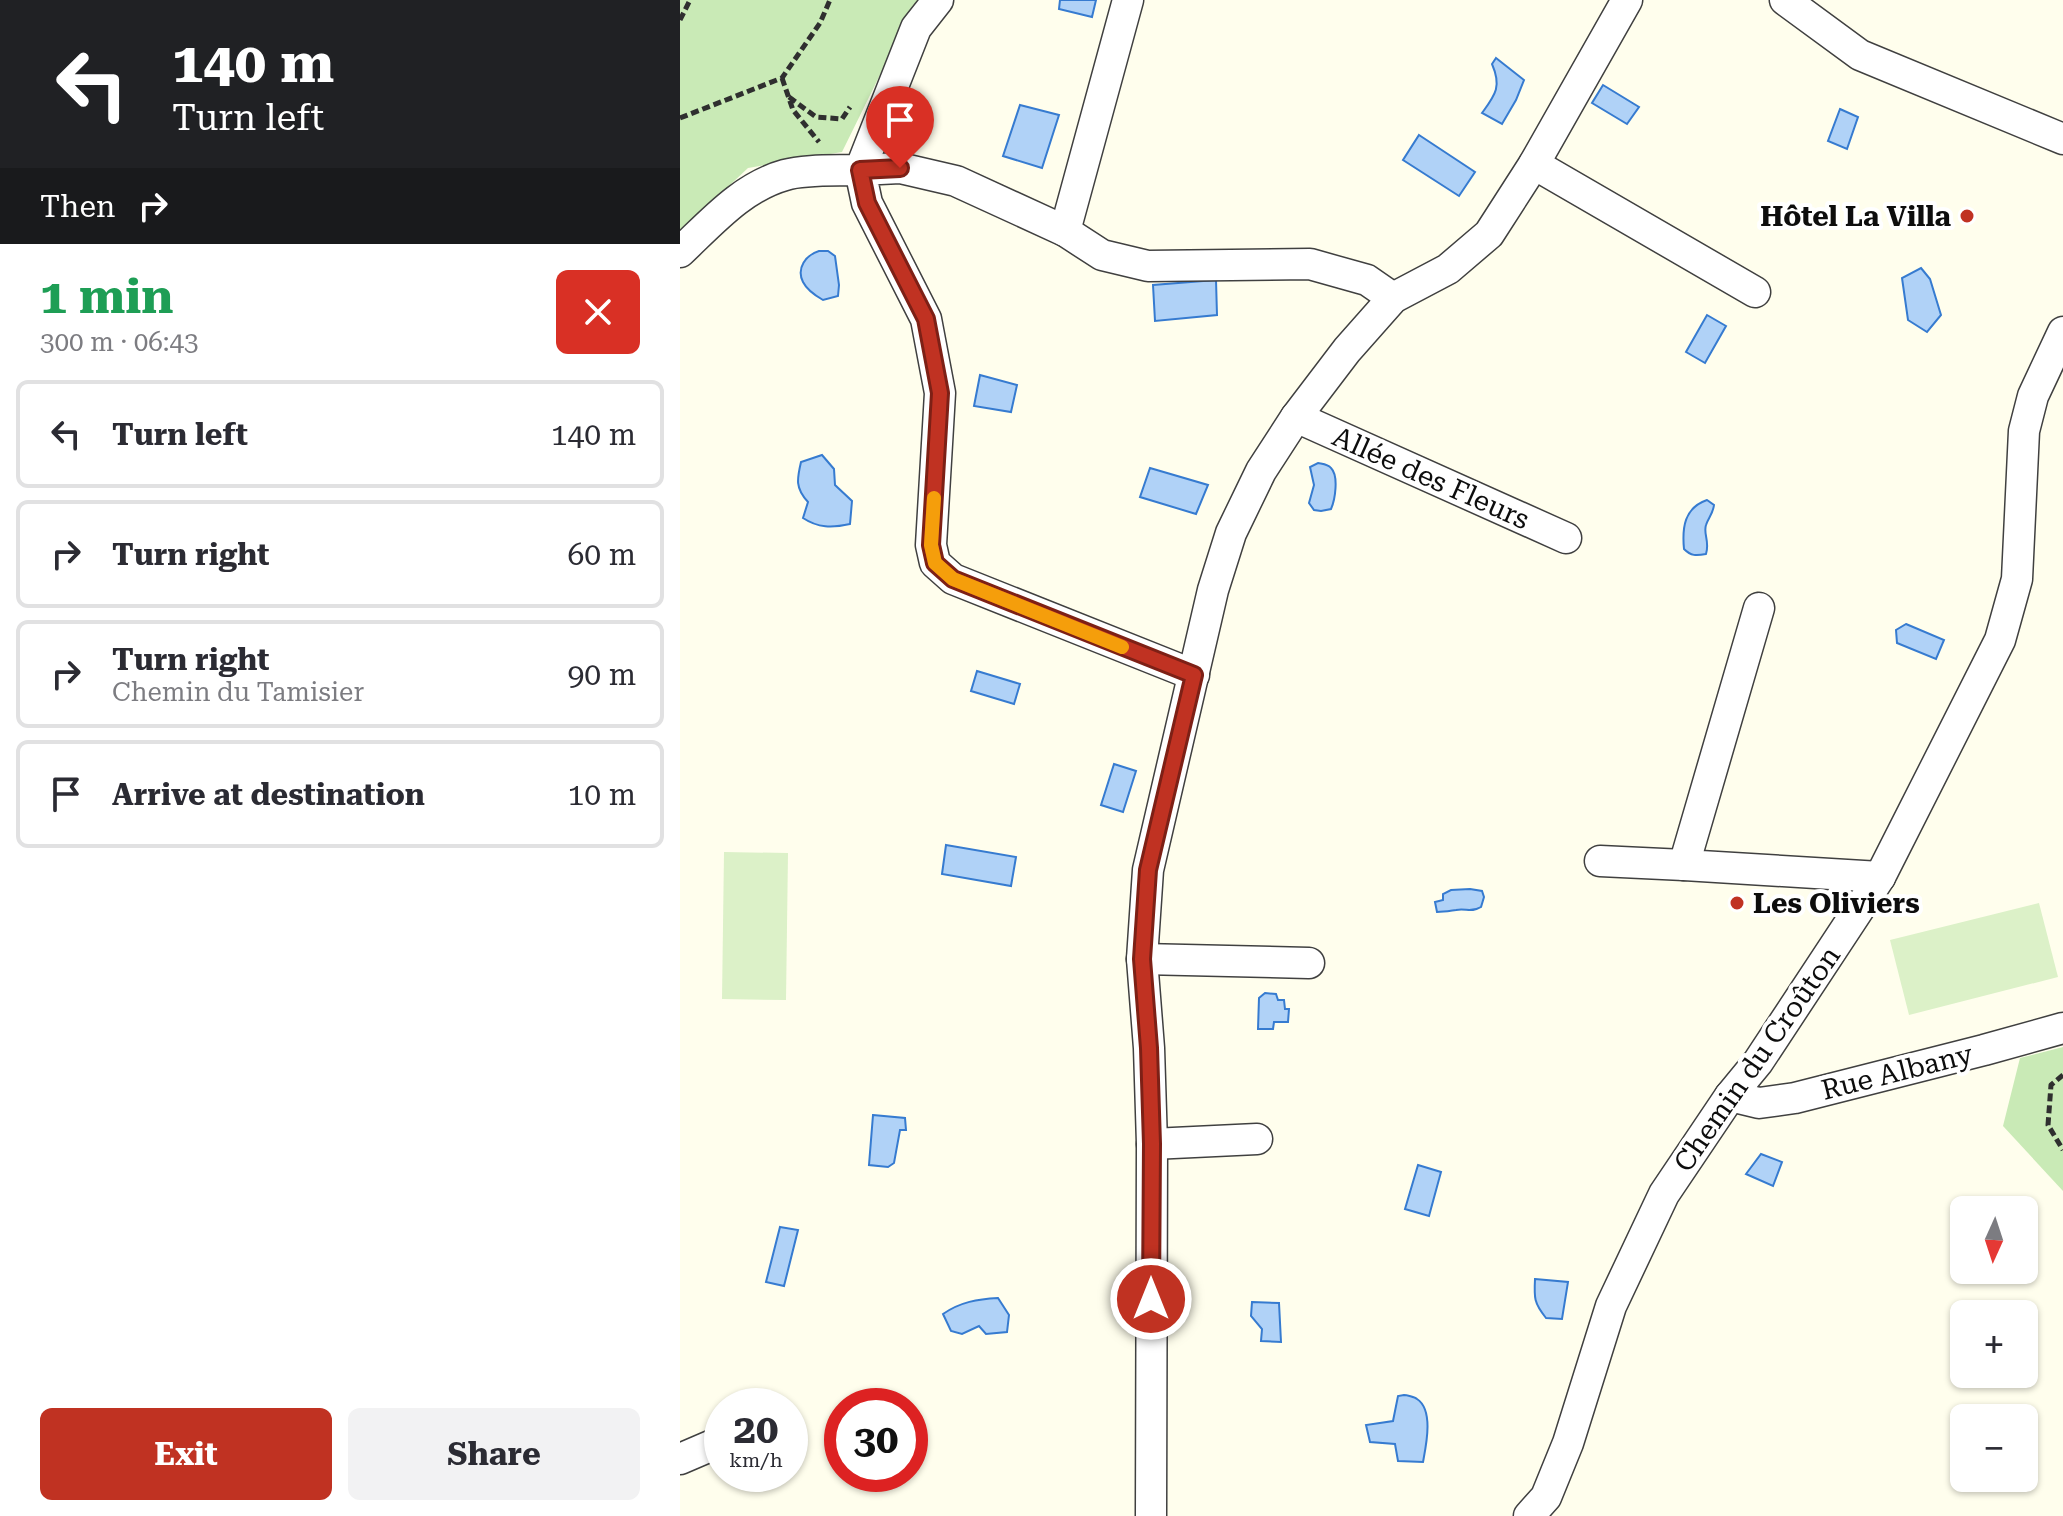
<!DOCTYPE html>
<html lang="en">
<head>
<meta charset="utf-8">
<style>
	:root { --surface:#fff; --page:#f2f2f3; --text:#2b2b33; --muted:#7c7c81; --line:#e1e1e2; --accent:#c03222 }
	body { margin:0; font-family:"Roboto Serif",serif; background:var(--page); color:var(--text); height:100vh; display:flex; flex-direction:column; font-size:30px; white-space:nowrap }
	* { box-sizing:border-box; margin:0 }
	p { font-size:26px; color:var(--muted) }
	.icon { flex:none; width:44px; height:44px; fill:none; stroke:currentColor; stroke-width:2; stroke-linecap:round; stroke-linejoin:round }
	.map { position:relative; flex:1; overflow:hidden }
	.side { display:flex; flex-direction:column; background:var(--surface); width:680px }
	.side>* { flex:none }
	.hud { background:#202124; color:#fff; overflow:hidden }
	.needle { width:52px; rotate:183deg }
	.controls { position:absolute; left:1270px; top:1196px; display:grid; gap:16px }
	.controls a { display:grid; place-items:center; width:88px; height:88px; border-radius:12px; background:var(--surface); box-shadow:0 2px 6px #0004; font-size:40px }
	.speed { position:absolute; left:24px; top:1388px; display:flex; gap:16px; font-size:40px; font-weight:700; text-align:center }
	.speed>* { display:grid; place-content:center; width:104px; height:104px; border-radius:50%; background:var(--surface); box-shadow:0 2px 6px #0004; line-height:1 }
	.speed small { font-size:20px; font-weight:400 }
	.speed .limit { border:12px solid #d22; background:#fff; color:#111 }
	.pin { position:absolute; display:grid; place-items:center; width:68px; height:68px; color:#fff; margin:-82px -34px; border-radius:50% 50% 50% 0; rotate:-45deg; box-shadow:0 0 8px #0007 }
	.pin .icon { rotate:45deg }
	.me { position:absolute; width:88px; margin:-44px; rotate:0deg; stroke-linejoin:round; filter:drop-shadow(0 0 6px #0008) }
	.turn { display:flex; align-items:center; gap:28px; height:168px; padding:0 40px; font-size:36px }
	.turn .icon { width:104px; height:104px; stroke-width:2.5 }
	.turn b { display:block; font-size:56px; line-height:68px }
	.then { display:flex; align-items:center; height:76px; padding:0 40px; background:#0003; gap:16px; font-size:30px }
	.round { display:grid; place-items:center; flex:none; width:84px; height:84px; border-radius:12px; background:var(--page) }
	.summary { display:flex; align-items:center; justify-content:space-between; height:136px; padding:0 40px }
	h1 { font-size:48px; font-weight:700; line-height:60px; color:#1e9e55 }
	.cta { display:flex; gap:16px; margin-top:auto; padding:16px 40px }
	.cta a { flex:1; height:92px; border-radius:12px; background:var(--accent); color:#fff; font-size:32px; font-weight:700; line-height:92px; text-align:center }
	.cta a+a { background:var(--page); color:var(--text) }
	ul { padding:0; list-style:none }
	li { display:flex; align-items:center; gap:24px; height:108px; margin:0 16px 12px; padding:0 24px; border:4px solid var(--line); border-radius:12px }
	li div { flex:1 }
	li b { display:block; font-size:30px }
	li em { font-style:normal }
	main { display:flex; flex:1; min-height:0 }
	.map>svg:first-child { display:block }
	.green { fill:#c9eab6 }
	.pitch { fill:#dcf1c8 }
	.water { fill:#b0d2f7; stroke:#367bd0; stroke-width:2 }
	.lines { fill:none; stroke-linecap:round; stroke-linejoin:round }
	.minor-casing { stroke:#404040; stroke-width:33 }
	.path { stroke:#2f2f2f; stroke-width:5; stroke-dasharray:8 4; stroke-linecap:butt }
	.minor { stroke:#fff; stroke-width:30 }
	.route-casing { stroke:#7d2016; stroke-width:20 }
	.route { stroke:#c03222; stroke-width:14 }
	.slow { stroke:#f59e0b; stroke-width:14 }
	.poi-dot { fill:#c03222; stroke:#fff; stroke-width:3 }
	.labels { text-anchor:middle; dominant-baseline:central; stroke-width:8; stroke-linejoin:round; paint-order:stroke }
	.poi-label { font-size:28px; font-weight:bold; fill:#0d0d0d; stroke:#fff; text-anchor:end }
	.street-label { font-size:28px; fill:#0d0d0d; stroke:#fff }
</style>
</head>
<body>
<main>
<section class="side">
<div class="hud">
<div class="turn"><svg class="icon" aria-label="left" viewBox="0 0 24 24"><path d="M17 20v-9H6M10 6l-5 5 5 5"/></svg><div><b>140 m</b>Turn left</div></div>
<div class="then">Then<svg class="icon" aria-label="right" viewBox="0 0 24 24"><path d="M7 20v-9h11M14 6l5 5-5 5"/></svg></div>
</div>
<div class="summary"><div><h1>1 min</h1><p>300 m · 06:43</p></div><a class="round" style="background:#d93025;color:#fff"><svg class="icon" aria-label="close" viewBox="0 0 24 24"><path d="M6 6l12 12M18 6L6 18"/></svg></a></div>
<ul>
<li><svg class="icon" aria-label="left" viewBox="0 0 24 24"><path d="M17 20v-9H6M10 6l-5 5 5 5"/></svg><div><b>Turn left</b></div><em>140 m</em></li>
<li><svg class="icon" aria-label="right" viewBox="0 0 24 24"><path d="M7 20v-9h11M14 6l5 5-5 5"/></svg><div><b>Turn right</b></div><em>60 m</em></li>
<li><svg class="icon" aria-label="right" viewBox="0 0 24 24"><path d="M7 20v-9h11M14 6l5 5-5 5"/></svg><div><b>Turn right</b><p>Chemin du Tamisier</p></div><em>90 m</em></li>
<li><svg class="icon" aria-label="arrive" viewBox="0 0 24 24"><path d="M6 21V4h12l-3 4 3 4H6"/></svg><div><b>Arrive at destination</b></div><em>10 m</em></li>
</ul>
<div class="cta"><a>Exit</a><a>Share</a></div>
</section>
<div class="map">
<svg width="1383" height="1516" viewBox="0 0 1383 1516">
	<rect width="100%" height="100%" fill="#fffeed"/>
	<g class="green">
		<path d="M 0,0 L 243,0 L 228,18 L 162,152 L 68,168 L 0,232 Z"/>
		<path d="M 1383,1047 L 1383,1191 L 1323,1126 L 1340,1058 Z"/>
	</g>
	<g class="pitch">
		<path d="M 44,852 L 108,853 L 106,1000 L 42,999 Z"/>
		<path d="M 1359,903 L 1378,977 L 1229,1015 L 1210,940 Z"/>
	</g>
	<g class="water">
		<path d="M 380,0 L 416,0 L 412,17 L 379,9 Z"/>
		<path d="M 816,58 L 844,80 L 836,100 L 822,124 L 802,113 C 815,95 822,87 812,64 Z"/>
		<path d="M 923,85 L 959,107 L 947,124 L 912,103 Z"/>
		<path d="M 340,105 L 379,115 L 362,168 L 323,156 Z"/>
		<path d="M 1160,109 L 1178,117 L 1167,149 L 1148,141 Z"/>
		<path d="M 739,135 L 795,172 L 779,196 L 723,160 Z"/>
		<path d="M 139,251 L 148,251 L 155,256 L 159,285 L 158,296 L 143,300 C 136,296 127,290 123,282 C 116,268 126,255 139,251 Z"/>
		<path d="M 1241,268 L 1250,279 L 1261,315 L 1247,332 L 1228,320 L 1222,278 Z"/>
		<path d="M 536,280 L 537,315 L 475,321 L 473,285 Z"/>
		<path d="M 1027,315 L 1046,326 L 1025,363 L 1006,352 Z"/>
		<path d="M 300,375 L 337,385 L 331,412 L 294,406 Z"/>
		<path d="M 142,455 L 154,469 L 155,485 L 172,501 L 170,524 C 152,528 138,528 123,518 L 128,502 C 115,488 117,479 121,462 Z"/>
		<path d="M 638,463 C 643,464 648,464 651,468 C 659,476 655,500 651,509 L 641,511 L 634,510 L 629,503 L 634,485 L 630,467 Z"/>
		<path d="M 470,468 L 528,485 L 516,514 L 460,497 Z"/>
		<path d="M 1027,500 L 1034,505 C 1033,514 1028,518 1026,525 C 1023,534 1030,541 1026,554 C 1016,556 1011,556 1004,549 C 1002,528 1004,508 1027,500 Z"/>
		<path d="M 1226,624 L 1264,640 L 1256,659 L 1217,643 L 1216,630 Z"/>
		<path d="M 297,671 L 340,684 L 334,704 L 291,691 Z"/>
		<path d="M 434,764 L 456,771 L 443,812 L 421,805 Z"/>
		<path d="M 266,845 L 336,857 L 331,886 L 262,874 Z"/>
		<path d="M 790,889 L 802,891 L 804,897 L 801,907 C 791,913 786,908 776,910 C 769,911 764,912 757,912 L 755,902 L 763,900 L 763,894 L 771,890 Z"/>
		<path d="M 585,993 L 596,994 L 598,1000 L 604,1000 L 605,1009 L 609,1009 L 608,1022 L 594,1022 L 593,1029 L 578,1029 L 579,998 Z"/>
		<path d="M 193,1115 L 225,1118 L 226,1130 L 220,1130 L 214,1163 L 208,1167 L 189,1165 Z"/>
		<path d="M 1081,1154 L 1102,1162 L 1093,1186 L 1066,1174 Z"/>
		<path d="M 738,1165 L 761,1172 L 749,1216 L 725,1209 Z"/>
		<path d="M 100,1227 L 118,1230 L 104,1286 L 86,1282 Z"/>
		<path d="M 855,1279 L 888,1282 L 882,1319 L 866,1318 C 854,1303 854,1298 855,1279 Z"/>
		<path d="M 318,1298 L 329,1315 L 327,1332 L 306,1334 L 299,1326 L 282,1334 L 271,1331 L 263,1314 C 280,1302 298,1299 318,1298 Z"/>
		<path d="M 572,1302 L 599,1303 L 601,1342 L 581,1341 L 582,1329 L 571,1316 Z"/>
		<path d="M 724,1395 C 726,1395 735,1397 737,1399 C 754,1410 746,1446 743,1462 L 718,1461 L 715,1444 L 690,1442 L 686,1425 L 713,1421 L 718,1396 Z"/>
	</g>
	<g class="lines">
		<defs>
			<g id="minor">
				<path d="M 1105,0 L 1180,55 L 1383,139"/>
				<path d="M 854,164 L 1075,292"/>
				<path d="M 385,231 L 448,0"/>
				<path d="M 0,252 C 32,222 62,187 105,175 C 125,169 158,171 180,170 L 236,28 L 258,0"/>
				<path d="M 616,417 L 886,538"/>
				<path d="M 1079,608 L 1004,865 L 1200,877"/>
				<path d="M 514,675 L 273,579 L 255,563 L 251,545 L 260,393 L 246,319 L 187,203 L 180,170 L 220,168 L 276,181 L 385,231 L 422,255 L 468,266 L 630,264 L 687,280 L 713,298"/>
				<path d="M 920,861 L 1004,865"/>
				<path d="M 462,959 L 629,963"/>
				<path d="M 1050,1096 L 1079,1103 L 1115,1098 L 1304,1050 L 1383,1028"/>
				<path d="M 472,1144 L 577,1139"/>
				<path d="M 0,1459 L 42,1441"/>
				<path d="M 471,1516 L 472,1144 L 469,1048 L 462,959 L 468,870 L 533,590 L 551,533 L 581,471 L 616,417 L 667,350 L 713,298 L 768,269 L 809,234 L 854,164 L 947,0"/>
				<path d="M 849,1516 L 866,1497 L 888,1443 L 931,1306 L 984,1194 L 1050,1096 L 1078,1062 L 1200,877 L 1320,640 L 1337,579 L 1344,431 L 1353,396 L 1383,332"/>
			</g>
		</defs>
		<use href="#minor" class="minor-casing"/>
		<g class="path">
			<path d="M 0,20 L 10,0"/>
			<path d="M 102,78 L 113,110 L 139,142"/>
			<path d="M 109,97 L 136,117 L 162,119 L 170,107"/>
			<path d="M 0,118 L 102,78 L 140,23 L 150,0"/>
			<path d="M 1383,1075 L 1371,1085 L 1368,1125 L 1383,1150"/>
		</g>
		<use href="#minor" class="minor"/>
	</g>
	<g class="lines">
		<defs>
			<path id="route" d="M 220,168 L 180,170 L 187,203 L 246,319 L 260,393 L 251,545 L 255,563 L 273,579 L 514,675 L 468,870 L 462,959 L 469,1048 L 472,1144 L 471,1299"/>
		</defs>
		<use href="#route" class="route-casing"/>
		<use href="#route" class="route"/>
		<path class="slow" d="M 254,498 L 251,545 L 255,563 L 273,579 L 442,647"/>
	</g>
	<g class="poi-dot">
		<circle cx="1287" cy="216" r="8"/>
		<circle cx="1057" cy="903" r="8"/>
	</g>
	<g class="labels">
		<g class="poi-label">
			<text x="1271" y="216">Hôtel La Villa</text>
			<text x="1073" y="903" text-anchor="start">Les Oliviers</text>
		</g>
		<g class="street-label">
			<text transform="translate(751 478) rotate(24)">Allée des Fleurs</text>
			<text transform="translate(1077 1059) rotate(-55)">Chemin du Croûton</text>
			<text transform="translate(1217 1072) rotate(-14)">Rue Albany</text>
		</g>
	</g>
</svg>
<div class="controls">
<a><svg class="needle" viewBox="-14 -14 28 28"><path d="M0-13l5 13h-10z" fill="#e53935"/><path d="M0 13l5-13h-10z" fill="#7c7c81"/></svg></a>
<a>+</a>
<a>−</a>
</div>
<div class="speed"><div>20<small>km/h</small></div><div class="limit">30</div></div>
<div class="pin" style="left:220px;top:168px;background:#d93025"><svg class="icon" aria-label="arrive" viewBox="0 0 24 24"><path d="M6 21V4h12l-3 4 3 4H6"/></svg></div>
<svg class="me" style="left:471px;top:1299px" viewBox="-20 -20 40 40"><circle r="17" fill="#c03222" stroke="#fff" stroke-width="3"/><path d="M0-11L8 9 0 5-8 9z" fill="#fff"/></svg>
</div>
</main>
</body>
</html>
